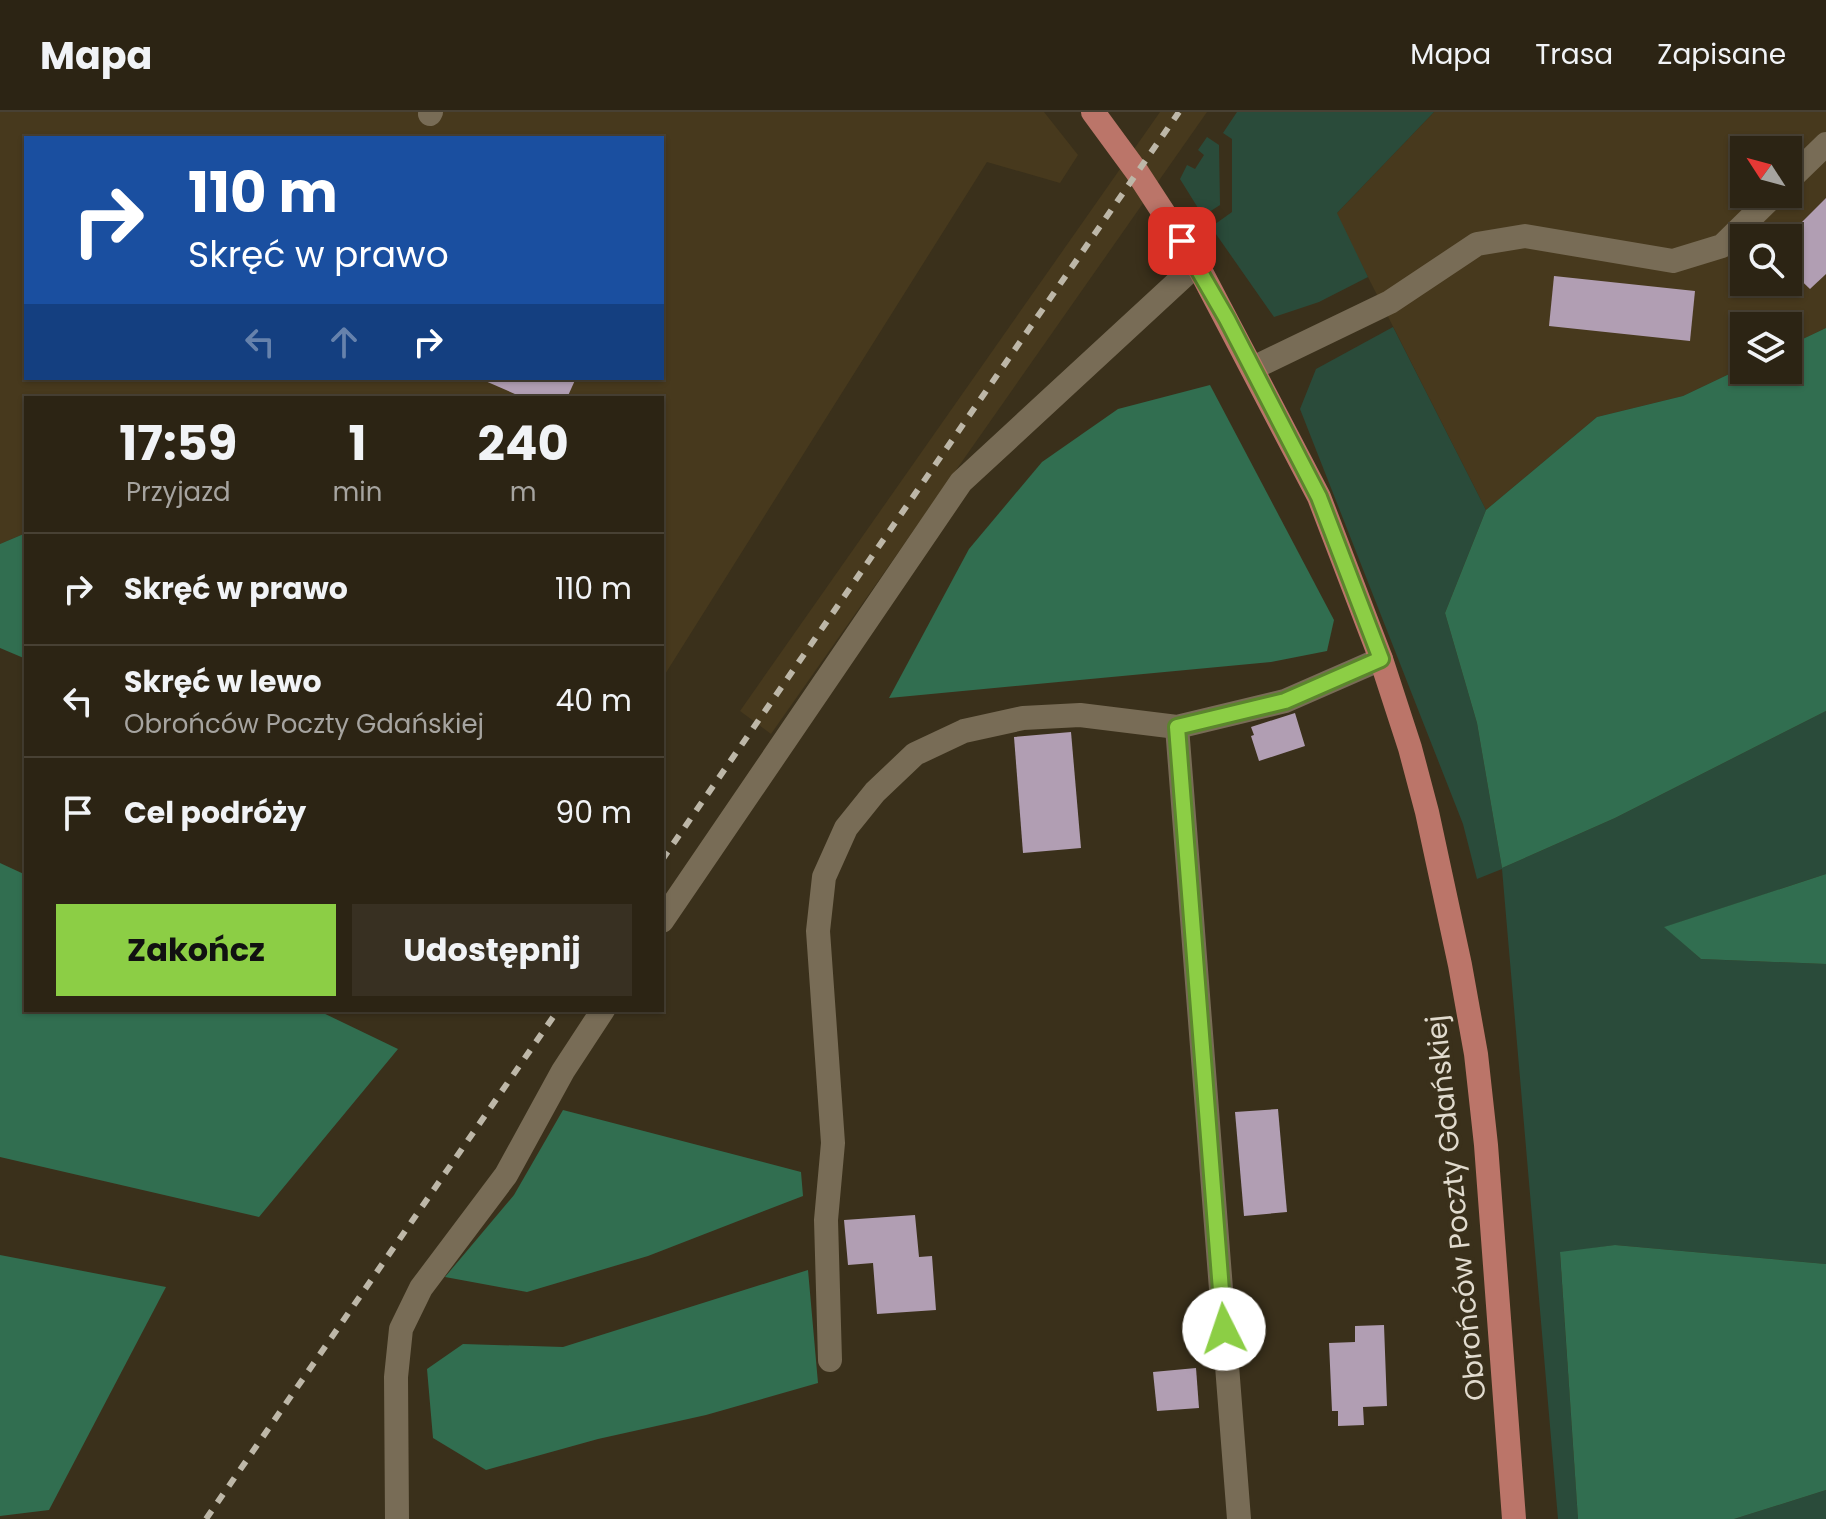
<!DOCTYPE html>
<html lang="pl">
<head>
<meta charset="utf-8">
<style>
	:root { --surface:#2c2414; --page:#383022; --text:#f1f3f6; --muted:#a6a4a0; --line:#484134; --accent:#8cce45 }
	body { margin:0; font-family:Poppins,sans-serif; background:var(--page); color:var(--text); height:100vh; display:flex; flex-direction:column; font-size:30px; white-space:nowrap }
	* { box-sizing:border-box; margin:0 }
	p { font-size:26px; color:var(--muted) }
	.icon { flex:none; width:44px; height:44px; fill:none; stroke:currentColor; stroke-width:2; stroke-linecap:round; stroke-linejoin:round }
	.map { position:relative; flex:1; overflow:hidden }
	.details { position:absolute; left:24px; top:284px; width:640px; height:616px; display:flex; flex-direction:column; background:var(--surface); border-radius:0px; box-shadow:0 2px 6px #0004,0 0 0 2px var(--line) }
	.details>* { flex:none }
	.top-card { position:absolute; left:24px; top:24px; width:640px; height:244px; border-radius:0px; box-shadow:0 2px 6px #0004,0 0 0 2px var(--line); background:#1a4fa0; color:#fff; overflow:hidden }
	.needle { width:52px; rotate:306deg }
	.fabs { position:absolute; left:1730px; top:24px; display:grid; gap:16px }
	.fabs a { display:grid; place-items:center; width:72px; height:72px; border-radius:0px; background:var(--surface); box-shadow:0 2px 6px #0004,0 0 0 2px var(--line); font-size:40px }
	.pin { position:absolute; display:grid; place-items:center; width:68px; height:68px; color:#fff; margin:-34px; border-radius:16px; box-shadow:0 4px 12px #0006 }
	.me { position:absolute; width:88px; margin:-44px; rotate:356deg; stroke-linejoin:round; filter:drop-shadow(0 0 6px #0008) }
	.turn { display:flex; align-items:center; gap:28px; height:168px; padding:0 32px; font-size:36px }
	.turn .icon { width:104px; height:104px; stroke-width:2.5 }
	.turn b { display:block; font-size:56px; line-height:68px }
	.lanes { display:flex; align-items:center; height:76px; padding:0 32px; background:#0003; justify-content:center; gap:40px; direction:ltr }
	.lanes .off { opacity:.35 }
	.eta { display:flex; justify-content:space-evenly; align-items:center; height:136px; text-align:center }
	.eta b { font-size:48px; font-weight:700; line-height:56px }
	.cta { display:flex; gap:16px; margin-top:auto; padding:16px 32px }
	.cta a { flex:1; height:92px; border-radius:0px; background:var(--accent); color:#111; font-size:32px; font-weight:700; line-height:92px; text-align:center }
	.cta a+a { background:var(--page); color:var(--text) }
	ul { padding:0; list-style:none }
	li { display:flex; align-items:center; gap:24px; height:112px; padding:0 32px; border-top:2px solid var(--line) }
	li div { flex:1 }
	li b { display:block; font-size:30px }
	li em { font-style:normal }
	header { display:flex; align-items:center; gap:48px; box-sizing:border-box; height:112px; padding:0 40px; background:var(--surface); border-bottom:2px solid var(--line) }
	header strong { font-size:38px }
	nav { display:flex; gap:44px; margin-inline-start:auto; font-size:28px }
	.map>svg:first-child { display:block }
	.built { fill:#47391d; fill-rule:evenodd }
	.green { fill:#2a4b3a }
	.forest { fill:#316e50 }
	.building { fill:#b19eb3 }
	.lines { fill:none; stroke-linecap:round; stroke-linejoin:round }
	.minor { stroke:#786c56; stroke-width:24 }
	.major { stroke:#bb7569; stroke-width:24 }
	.rail { stroke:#bdb7a8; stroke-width:6; stroke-dasharray:10 10; stroke-linecap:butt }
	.route-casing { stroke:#5b862d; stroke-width:20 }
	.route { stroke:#8cce45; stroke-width:14 }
	.labels { text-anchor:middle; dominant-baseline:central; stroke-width:8; stroke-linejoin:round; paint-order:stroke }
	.street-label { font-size:28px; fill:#e1dbce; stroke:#3a301b }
</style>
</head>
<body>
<header>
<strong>Mapa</strong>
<nav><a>Mapa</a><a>Trasa</a><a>Zapisane</a></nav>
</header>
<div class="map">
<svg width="1826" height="1407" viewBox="0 0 1826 1407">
	<rect width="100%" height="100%" fill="#3a301b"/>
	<g class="built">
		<path d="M 0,0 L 1044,0 L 1078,43 L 1060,71 L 987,50 L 662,567 L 662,286 L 26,286 L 26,421 L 0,432 ZM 26,26 L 662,26 L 662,266 L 26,266 Z"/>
		<path d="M 1160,0 L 1207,0 L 771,622 L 740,599 Z"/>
		<path d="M 1434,0 L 1826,0 L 1826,216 L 1788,234 L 1788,214 L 1744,214 L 1744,255 L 1683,284 L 1597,305 L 1486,398 L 1336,102 ZM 1744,38 L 1788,38 L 1788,82 L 1744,82 ZM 1744,126 L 1788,126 L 1788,170 L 1744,170 Z"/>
	</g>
	<g class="green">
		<path d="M 1237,0 L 1434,0 L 1337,101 L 1368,165 L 1319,190 L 1274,205 L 1211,115 L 1232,100 L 1232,27 L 1223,21 Z"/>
		<path d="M 1207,25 L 1219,33 L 1220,93 L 1203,104 L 1180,67 L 1187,53 L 1195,57 L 1204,43 L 1198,38 Z"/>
		<path d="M 1393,215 L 1486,398 L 1445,501 L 1477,611 L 1502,756 L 1615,706 L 1826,599 L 1826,762 L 1665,815 L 1701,847 L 1826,852 L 1826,1152 L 1615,1133 L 1560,1141 L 1578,1407 L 1558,1407 L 1502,757 L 1477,767 L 1463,712 L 1300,297 L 1316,257 Z"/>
		<path d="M 1826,1378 L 1826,1407 L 1734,1407 Z"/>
	</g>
	<g class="forest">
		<path d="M 1826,216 L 1826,599 L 1615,706 L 1502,756 L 1477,611 L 1445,501 L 1486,398 L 1597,305 L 1683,284 L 1744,255 L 1744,258 L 1788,258 L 1788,234 Z"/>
		<path d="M 1210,273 L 1334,508 L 1327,539 L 1271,550 L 889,586 L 969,437 L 1042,350 L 1118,297 Z"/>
		<path d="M 26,421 L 26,547 L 0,536 L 0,432 Z"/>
		<path d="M 0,751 L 26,763 L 26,898 L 317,898 L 398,937 L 259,1105 L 0,1045 Z"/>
		<path d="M 1826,762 L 1826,852 L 1701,847 L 1664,815 Z"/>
		<path d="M 563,998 L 801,1060 L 803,1084 L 648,1144 L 527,1180 L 445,1165 L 514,1083 Z"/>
		<path d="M 1615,1133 L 1826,1152 L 1826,1378 L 1734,1407 L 1578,1407 L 1560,1140 Z"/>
		<path d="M 0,1143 L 166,1175 L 49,1398 L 0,1404 Z"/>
		<path d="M 808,1158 L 818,1271 L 706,1303 L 598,1327 L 486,1358 L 433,1326 L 427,1257 L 463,1232 L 563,1235 Z"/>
	</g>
	<g class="building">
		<path d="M 1826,86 L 1826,162 L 1810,177 L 1788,156 L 1788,124 Z"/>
		<path d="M 1554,164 L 1695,179 L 1690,229 L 1549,214 Z"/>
		<path d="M 484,266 L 576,266 L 567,286 L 524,286 L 483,268 Z"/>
		<path d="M 1295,601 L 1305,634 L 1259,649 L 1251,624 L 1254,623 L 1251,615 Z"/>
		<path d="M 1071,620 L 1081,736 L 1023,741 L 1014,625 Z"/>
		<path d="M 1278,997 L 1287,1100 L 1244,1104 L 1235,1000 Z"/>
		<path d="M 915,1103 L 919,1145 L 932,1144 L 936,1198 L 877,1202 L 873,1151 L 848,1153 L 844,1108 Z"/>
		<path d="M 1384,1213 L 1387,1294 L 1363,1295 L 1364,1313 L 1338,1314 L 1338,1299 L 1332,1299 L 1329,1231 L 1355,1230 L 1355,1214 Z"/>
		<path d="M 1196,1256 L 1199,1296 L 1157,1299 L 1153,1260 Z"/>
	</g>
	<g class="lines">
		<g class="minor">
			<path d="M 430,2 L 431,0"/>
			<path d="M 1788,69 L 1826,32"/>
			<path d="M 1253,256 L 1390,190 L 1477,132 L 1525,124 L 1673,149 L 1722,134 L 1775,82"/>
			<path d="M 1177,615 L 1239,1407"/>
			<path d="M 662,809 L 961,370 L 1197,152"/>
			<path d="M 830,1248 L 826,1108 L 833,1031 L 818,819 L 824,765 L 846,716 L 875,680 L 915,642 L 964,619 L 1023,606 L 1080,603 L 1177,615 L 1285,589 L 1381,547"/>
			<path d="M 397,1407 L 396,1265 L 401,1217 L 421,1176 L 506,1063 L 563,959 L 603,898"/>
		</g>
		<path class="major" d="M 1093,0 L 1137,60 L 1197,152 L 1319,385 L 1381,547 L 1410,636 L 1427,700 L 1460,853 L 1476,942 L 1486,1033 L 1514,1407"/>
		<g class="rail">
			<path d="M 662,748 L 1179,0"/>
			<path d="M 206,1407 L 558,898"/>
		</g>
	</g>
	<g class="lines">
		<defs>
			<path id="route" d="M 1182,129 L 1227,207 L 1319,385 L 1381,547 L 1285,589 L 1177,615 L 1224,1217"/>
		</defs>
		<use href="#route" class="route-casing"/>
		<use href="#route" class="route"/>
	</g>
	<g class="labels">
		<g class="street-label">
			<text transform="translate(1456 1096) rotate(-96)">Obrońców Poczty Gdańskiej</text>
		</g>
	</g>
</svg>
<div class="fabs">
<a><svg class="needle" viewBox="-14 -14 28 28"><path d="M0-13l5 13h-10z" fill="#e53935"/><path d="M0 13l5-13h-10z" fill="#a6a4a0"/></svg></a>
<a><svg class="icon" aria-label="search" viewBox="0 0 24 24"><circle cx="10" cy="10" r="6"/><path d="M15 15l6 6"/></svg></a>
<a><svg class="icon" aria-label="layers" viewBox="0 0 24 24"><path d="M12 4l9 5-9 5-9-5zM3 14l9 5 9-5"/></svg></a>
</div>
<div class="pin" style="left:1182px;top:129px;background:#d93025"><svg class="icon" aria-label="arrive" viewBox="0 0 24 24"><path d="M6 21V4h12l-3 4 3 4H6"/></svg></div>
<svg class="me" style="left:1224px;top:1217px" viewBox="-20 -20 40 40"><circle r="19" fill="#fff"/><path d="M0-13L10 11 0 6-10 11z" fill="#8cce45"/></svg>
<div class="top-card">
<div class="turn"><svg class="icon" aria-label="right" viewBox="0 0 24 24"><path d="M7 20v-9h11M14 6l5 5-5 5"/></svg><div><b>110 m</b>Skręć w prawo</div></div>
<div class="lanes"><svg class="icon off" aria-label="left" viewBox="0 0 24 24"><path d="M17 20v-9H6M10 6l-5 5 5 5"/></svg><svg class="icon off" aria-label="ahead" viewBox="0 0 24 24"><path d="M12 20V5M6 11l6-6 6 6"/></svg><svg class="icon" aria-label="right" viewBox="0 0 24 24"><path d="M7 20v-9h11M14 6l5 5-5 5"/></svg></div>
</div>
<section class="details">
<div class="eta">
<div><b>17:59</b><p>Przyjazd</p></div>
<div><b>1</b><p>min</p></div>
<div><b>240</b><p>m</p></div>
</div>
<ul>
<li><svg class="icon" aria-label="right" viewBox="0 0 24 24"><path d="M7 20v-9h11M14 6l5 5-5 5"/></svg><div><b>Skręć w prawo</b></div><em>110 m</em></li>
<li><svg class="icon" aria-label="left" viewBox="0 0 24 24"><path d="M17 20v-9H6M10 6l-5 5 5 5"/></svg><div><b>Skręć w lewo</b><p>Obrońców Poczty Gdańskiej</p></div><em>40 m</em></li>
<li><svg class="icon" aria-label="arrive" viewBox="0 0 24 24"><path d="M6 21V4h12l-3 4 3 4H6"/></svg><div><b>Cel podróży</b></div><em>90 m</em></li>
</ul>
<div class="cta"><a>Zakończ</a><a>Udostępnij</a></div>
</section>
</div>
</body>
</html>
